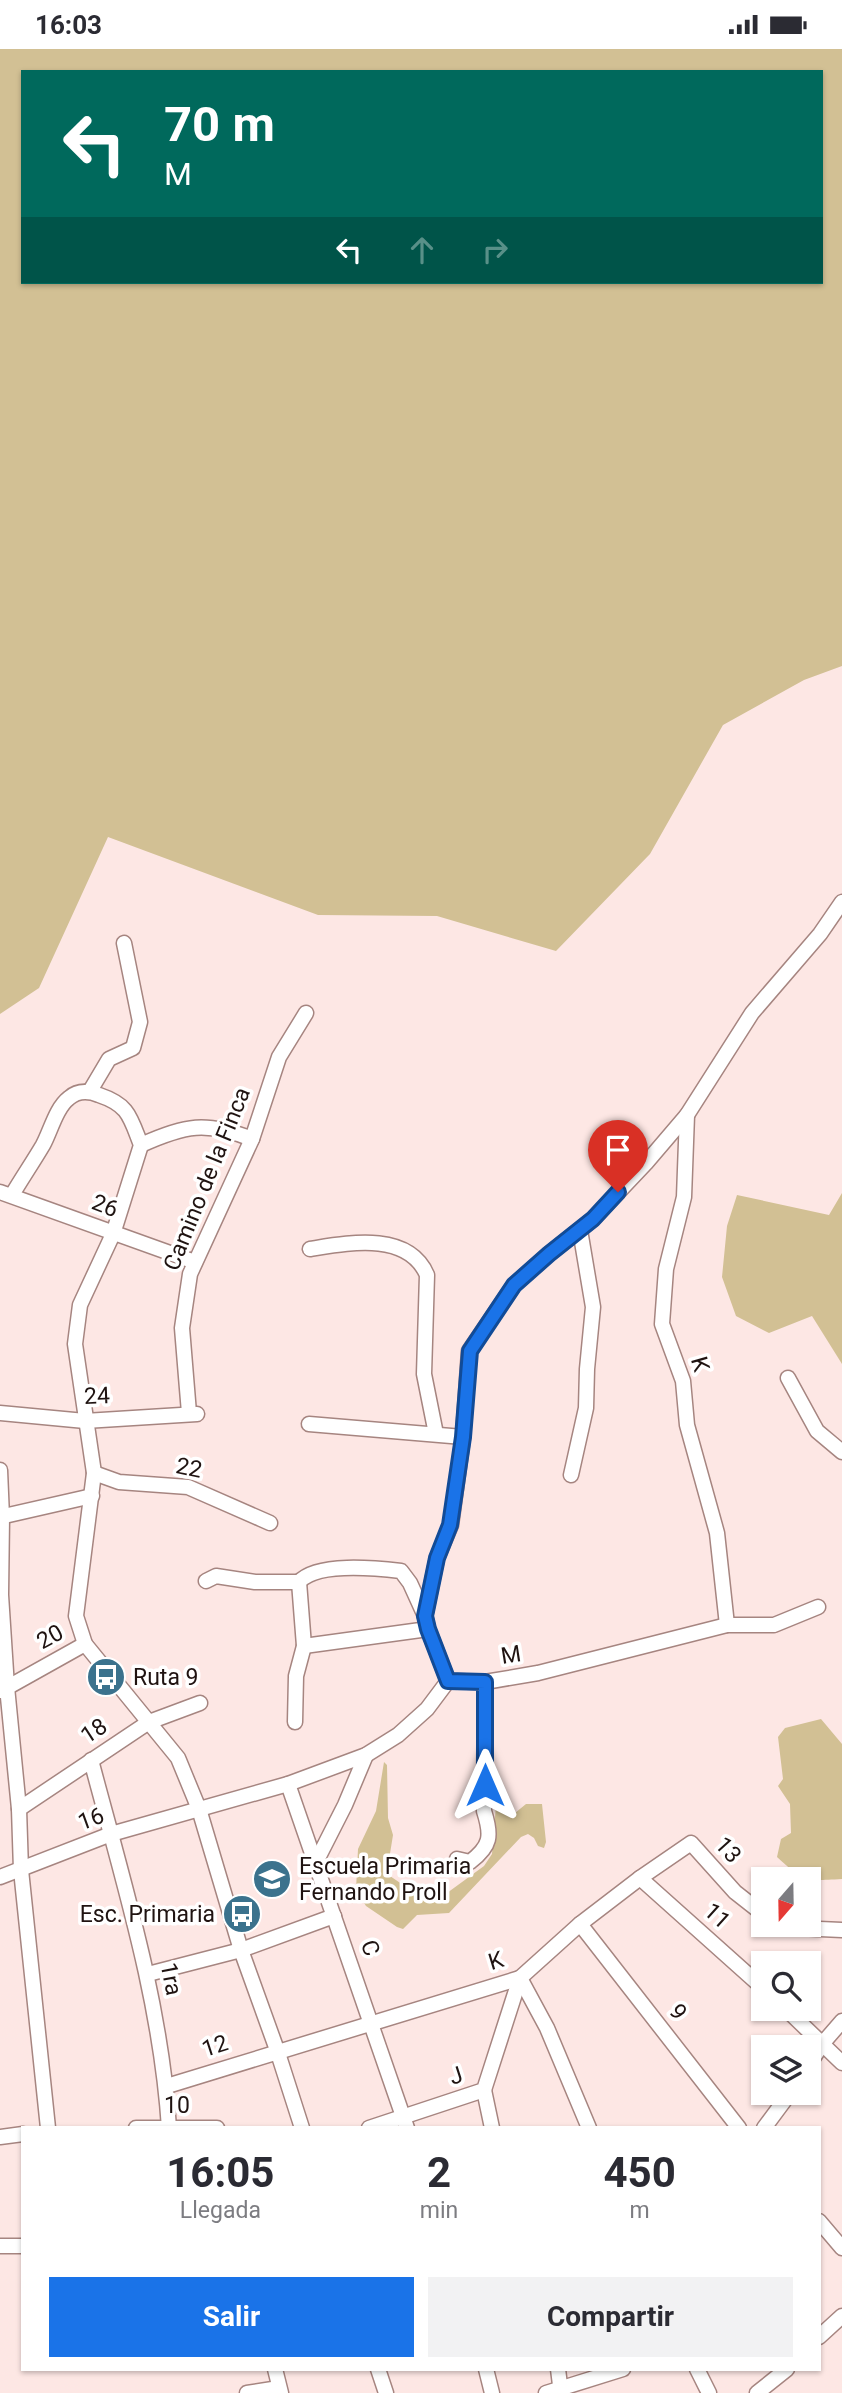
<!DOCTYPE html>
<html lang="es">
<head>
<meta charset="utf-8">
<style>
	:root { --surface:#fff; --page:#f2f2f3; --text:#2b2b33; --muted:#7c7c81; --accent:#1a73e8 }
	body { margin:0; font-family:Roboto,sans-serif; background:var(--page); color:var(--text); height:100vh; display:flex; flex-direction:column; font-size:26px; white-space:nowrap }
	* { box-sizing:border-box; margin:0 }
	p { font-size:23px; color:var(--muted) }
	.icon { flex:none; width:38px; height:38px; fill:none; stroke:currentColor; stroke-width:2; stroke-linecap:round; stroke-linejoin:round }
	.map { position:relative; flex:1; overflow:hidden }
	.side { position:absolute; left:21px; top:2077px; width:800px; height:245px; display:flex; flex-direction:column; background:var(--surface); border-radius:0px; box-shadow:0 2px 5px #0004 }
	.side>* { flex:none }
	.top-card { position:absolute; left:21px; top:21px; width:802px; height:214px; border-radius:0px; box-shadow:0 2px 5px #0004; background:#00695c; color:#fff; overflow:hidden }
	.needle { width:46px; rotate:200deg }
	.fabs { position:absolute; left:751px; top:1818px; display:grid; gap:14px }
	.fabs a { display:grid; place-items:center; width:70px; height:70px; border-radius:0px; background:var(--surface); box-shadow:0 2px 5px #0004; font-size:35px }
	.pin { position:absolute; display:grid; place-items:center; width:60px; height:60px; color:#fff; margin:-72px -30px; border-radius:50% 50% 50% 0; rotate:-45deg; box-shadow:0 0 7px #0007 }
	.pin .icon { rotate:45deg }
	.me { position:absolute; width:77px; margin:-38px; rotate:0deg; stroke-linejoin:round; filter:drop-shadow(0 0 5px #0008) }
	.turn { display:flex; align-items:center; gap:24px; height:147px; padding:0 28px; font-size:32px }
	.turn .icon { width:91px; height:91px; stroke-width:2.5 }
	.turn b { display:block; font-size:49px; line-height:60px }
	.lanes { display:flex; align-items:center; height:66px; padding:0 28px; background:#0003; justify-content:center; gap:35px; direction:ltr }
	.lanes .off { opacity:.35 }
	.eta { display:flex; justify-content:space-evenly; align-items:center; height:119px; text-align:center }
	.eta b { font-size:42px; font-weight:700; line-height:49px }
	.button { display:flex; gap:14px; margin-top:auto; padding:14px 28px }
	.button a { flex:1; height:80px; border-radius:0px; background:var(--accent); color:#fff; font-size:28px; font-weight:700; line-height:80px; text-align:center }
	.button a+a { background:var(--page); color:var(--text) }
	.status { display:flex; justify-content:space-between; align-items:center; height:49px; padding:0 35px; background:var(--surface); direction:ltr }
	.status svg { height:19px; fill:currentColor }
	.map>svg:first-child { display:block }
	.green { fill:#d2c094; fill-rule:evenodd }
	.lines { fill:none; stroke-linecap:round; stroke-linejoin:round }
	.minor-casing { stroke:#a68580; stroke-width:17 }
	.minor { stroke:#fff; stroke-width:14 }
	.route-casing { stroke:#114b97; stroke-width:18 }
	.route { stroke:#1a73e8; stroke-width:12 }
	.labels { text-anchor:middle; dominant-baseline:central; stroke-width:7; stroke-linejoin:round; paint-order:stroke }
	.street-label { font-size:23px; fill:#1f1311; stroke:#fff }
	.poi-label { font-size:23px; fill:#1f1311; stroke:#fff; text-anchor:start }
</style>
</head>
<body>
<div class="status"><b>16:03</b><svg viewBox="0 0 49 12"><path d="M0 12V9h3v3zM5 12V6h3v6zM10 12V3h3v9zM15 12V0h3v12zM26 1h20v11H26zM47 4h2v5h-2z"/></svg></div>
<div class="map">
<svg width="842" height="2344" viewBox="0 0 842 2344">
	<rect width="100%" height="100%" fill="#fde7e4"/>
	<g class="green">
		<path d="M 0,0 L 842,0 L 842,617 L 804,631 L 723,676 L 650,805 L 556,902 L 437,867 L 318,866 L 108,788 L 39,939 L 0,965 ZM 23,23 L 821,23 L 821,233 L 23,233 Z"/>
		<path d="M 842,1144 L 842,1315 L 812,1267 L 769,1284 L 736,1267 L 722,1228 L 727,1177 L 737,1146 L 829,1166 Z"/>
		<path d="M 821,1670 L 842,1695 L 842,1830 C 803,1832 806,1834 777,1808 L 781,1790 L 791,1784 L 790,1755 L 778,1737 L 783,1730 L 778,1688 L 785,1679 Z"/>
		<path d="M 384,1713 L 387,1716 L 388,1769 L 393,1786 L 388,1817 L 390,1827 L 412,1842 L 447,1844 L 484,1817 L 492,1805 L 496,1756 L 515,1764 L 526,1755 L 542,1755 L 546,1793 L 544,1799 L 538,1797 L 534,1789 L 528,1785 L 521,1788 L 449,1864 L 417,1866 L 403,1880 L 397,1878 L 366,1857 L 356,1841 L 358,1800 L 376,1762 Z"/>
	</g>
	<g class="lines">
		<defs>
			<g id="minor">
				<path d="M 90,1042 L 109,1010 L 133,999 L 140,973 L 124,894"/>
				<path d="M 687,1066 L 684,1148 L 666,1220 L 662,1275 L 683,1332 L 687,1376 L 717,1484 L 727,1576"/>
				<path d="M 141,1096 C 185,1076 206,1072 252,1090"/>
				<path d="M 0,1143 L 195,1213"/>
				<path d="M 12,1146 C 22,1129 33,1113 43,1096 C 51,1081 56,1059 69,1049 C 78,1041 89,1042 99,1046 C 129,1056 130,1068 141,1096 L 113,1185 L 80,1256 L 75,1295 L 94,1424 L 76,1567 L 85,1595 L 178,1709 L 199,1760 L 241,1901 L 277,2001 L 302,2079"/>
				<path d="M 310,1200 C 348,1194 408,1182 427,1226 L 424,1325 L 436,1385"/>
				<path d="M 788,1329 L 817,1382 L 842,1403"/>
				<path d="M 0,1364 L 85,1372 L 197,1365"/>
				<path d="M 189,1364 L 182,1279 L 190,1225 L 252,1090 L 279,1008 L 306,964"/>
				<path d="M 309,1375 L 463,1388"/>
				<path d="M 0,1421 L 2,1468 L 1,1546 L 7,1638 L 19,1760 L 21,1821 L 48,2079"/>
				<path d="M 94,1424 L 119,1433 L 188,1438 L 270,1474"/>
				<path d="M 571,1426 L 586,1359 L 587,1320 L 593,1258 L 580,1181"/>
				<path d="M 0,1468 L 92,1447"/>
				<path d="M 206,1532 L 216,1527 L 255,1533 L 299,1533"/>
				<path d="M 299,1533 C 317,1513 375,1519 401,1522 L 410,1534 L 425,1567"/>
				<path d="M 304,1597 L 428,1580"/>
				<path d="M 448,1632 L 428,1580 L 425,1567 L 437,1509 L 451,1476 L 463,1388 L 469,1302 L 514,1236 L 549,1205 L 593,1170 L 646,1114 L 687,1066 L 752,964 L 820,885 L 842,853"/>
				<path d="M 448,1632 L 485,1633 L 538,1624 L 727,1576 L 774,1576 L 818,1558"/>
				<path d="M 1,1642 L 85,1595"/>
				<path d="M 295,1673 L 296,1627 L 304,1597 L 299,1533"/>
				<path d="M 91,1711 C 123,1832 161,1953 169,2079"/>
				<path d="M 288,1735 L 407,2079"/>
				<path d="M 19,1760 L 149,1673 L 200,1654"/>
				<path d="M 457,1810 L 470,1813 C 491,1797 492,1787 484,1762 L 485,1633"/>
				<path d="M 316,1813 L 345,1756 L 366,1706"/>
				<path d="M 0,1828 L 111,1785 L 288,1735 L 366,1706 L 398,1686 L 427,1660 L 448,1632"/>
				<path d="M 640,1829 L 763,1939"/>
				<path d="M 580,1875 L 739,2079"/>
				<path d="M 789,1876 L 798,1879 L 842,1881"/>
				<path d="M 148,1925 L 241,1901 L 334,1867"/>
				<path d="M 520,1929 L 547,1979 L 589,2079"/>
				<path d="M 786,1960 L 842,2014"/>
				<path d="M 808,2017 L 823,1994 L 842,1972"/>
				<path d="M 167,2037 L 520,1929 L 580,1875 L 640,1829 L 691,1794 L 735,1843 L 763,1865"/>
				<path d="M 484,2041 L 492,2079"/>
				<path d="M 136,2079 L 217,2079"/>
				<path d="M 369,2079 L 484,2041 L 520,1929"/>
				<path d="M 764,2079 L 790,2044"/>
				<path d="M 0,2088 L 23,2085"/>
				<path d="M 819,2172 L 842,2199"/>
				<path d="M 0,2197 L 23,2197"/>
				<path d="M 819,2288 L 842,2267"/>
				<path d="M 275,2320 L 281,2344"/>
				<path d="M 378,2320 L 386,2344"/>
				<path d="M 486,2320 L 492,2344"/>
				<path d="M 558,2320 L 561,2344"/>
				<path d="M 697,2320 L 709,2344"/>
				<path d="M 247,2344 L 279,2339"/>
				<path d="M 546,2344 L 623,2320"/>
				<path d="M 757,2344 L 787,2320"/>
			</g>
		</defs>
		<use href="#minor" class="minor-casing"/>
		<use href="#minor" class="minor"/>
	</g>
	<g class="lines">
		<defs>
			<path id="route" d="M 485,1736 L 485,1633 L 448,1632 L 428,1580 L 425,1567 L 437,1509 L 450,1476 L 463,1388 L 470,1302 L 514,1236 L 549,1205 L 593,1170 L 618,1143"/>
		</defs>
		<use href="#route" class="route-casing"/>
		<use href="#route" class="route"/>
	</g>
	<defs>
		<symbol id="bus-disc" viewBox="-11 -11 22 22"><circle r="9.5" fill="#3b728d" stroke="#fff"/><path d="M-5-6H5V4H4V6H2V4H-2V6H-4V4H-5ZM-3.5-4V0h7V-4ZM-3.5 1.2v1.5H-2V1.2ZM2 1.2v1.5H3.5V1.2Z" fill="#fff"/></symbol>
		<symbol id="school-disc" viewBox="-11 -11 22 22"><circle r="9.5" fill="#3b728d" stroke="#fff"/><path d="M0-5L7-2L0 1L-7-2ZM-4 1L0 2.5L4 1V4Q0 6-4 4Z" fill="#fff"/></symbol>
	</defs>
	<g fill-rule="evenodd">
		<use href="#bus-disc" x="84" y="1606" width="44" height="44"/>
		<use href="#school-disc" x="250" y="1808" width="44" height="44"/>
		<use href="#bus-disc" x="220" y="1843" width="44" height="44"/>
	</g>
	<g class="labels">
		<g class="street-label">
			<text transform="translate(207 1130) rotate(-68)">Camino de la Finca</text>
			<text transform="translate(105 1157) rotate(21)">26</text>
			<text transform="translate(700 1315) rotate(74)">K</text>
			<text transform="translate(97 1347) rotate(-2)">24</text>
			<text transform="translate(189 1419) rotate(12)">22</text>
			<text transform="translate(50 1588) rotate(-29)">20</text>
			<text transform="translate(511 1606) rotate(-9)">M</text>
			<text transform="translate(94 1682) rotate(-33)">18</text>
			<text transform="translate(91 1770) rotate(-20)">16</text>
			<text transform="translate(728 1801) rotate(48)">13</text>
			<text transform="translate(717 1867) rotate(42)">11</text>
			<text transform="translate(370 1899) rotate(70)">C</text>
			<text transform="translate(496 1912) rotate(-17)">K</text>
			<text transform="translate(171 1930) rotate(79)">1ra</text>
			<text transform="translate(678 1963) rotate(52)">9</text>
			<text transform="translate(215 1997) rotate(-18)">12</text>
			<text transform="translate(456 2027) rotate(-18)">J</text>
			<text x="177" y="2056">10</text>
		</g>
		<g class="poi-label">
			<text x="133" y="1628">Ruta 9</text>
			<text x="299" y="1817">Escuela Primaria<tspan x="299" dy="26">Fernando Proll</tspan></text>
			<text x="215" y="1865" text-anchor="end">Esc. Primaria</text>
		</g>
	</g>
</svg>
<div class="fabs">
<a><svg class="needle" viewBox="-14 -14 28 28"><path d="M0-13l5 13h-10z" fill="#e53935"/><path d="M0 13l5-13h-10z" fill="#7c7c81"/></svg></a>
<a><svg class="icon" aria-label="search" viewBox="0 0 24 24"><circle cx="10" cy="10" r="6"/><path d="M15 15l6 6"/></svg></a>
<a><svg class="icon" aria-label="layers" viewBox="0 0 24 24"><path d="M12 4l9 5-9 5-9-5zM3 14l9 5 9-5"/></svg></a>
</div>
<div class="pin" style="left:618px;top:1143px;background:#d93025"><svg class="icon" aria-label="arrive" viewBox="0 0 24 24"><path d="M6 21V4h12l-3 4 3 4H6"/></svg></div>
<svg class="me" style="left:485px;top:1736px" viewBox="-20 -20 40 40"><path d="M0-17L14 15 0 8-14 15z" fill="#1a73e8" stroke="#fff" stroke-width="4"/></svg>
<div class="top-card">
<div class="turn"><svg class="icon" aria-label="left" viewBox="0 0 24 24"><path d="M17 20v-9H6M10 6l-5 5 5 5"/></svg><div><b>70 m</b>M</div></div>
<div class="lanes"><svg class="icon" aria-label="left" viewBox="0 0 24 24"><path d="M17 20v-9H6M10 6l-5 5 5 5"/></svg><svg class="icon off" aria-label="ahead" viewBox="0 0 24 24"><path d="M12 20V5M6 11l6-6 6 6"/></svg><svg class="icon off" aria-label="right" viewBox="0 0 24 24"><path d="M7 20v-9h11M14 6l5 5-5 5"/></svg></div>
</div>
<section class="side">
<div class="eta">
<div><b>16:05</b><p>Llegada</p></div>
<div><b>2</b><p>min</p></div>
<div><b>450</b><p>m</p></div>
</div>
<div class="button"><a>Salir</a><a>Compartir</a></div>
</section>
</div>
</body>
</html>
